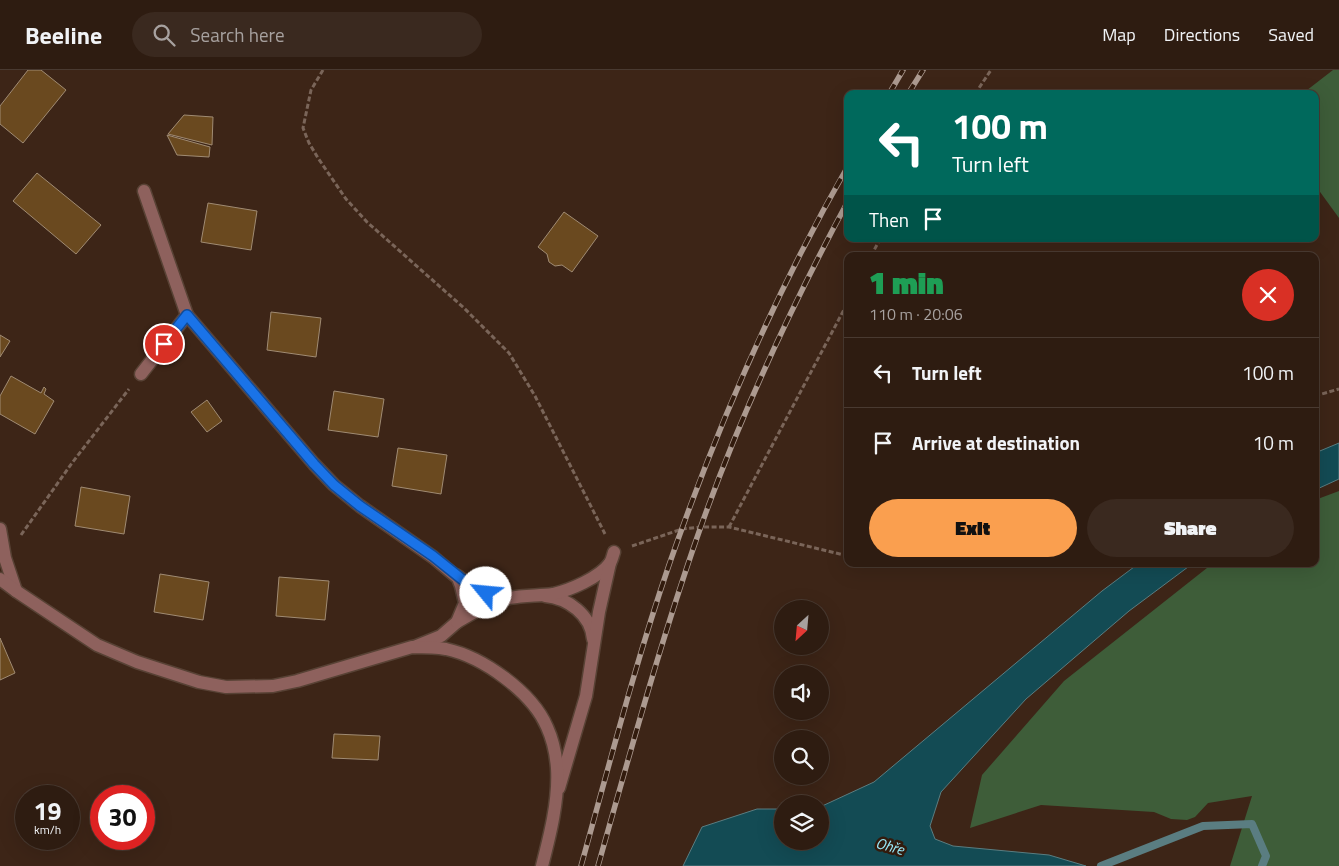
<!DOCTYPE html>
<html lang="en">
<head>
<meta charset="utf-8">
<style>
	:root { --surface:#2e1c11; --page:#3a291f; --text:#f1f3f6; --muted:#a7a19f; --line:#493a31; --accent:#fa9f4f }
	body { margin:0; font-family:"Titillium Web",sans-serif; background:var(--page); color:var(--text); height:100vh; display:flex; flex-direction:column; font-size:19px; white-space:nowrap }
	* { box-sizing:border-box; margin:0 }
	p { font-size:16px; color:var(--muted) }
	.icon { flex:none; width:28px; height:28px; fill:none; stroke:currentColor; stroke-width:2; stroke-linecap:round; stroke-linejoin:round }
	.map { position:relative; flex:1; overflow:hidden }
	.drawer { position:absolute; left:844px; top:182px; width:475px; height:315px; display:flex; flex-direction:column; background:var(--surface); border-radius:10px; box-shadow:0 5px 20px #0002,0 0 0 1px var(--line) }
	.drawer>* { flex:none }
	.guide { position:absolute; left:844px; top:20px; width:475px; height:152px; border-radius:10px; box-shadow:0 5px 20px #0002,0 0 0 1px var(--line); background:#00695c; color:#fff; overflow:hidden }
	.needle { width:32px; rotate:206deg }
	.buttons { position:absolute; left:774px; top:530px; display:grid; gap:10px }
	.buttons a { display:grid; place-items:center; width:55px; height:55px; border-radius:50%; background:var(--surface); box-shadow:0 5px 20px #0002,0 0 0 1px var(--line); font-size:25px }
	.speed { position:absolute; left:15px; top:715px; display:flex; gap:10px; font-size:25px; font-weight:700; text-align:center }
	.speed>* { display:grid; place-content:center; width:65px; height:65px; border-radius:50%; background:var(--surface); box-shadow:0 5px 20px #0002,0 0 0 1px var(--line); line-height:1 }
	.speed small { font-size:12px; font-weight:400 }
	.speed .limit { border:8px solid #d22; background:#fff; color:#111 }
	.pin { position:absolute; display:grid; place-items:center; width:42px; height:42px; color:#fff; margin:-21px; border:2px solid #fff; border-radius:50%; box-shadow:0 1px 5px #0007 }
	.me { position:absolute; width:55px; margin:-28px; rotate:298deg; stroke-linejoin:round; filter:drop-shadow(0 0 4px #0008) }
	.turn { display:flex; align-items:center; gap:18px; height:105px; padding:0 25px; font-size:22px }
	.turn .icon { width:65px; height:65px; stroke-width:2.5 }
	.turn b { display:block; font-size:35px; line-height:42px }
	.then { display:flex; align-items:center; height:48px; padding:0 25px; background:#0003; gap:10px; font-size:19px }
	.round { display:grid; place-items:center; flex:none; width:52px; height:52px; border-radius:26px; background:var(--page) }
	.overview { display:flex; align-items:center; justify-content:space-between; height:85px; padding:0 25px }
	h1 { font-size:30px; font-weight:800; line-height:38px; color:#1e9e55 }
	.primary-button { display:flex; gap:10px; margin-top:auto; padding:10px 25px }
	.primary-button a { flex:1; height:58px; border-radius:30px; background:var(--accent); color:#111; font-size:20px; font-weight:800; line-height:58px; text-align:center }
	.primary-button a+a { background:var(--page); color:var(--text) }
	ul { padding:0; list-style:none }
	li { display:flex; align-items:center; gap:15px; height:70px; padding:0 25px; border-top:1px solid var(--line) }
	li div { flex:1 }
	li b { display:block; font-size:19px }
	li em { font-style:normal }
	header { display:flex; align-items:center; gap:30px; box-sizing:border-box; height:70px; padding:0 25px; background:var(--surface); border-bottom:1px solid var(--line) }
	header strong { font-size:24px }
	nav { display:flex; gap:28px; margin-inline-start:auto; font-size:18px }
	.search { width:350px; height:45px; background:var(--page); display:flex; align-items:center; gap:12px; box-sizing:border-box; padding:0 18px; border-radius:28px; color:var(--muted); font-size:19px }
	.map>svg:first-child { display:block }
	.green { fill:#3e5d39 }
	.water { fill:#134b54; stroke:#5a7d81 }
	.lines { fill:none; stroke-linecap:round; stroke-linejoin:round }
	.stream { stroke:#5a7d81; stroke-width:8 }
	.building { fill:#6a491f; stroke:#a08b73 }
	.minor-casing { stroke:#584235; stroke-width:15 }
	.tertiary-casing { stroke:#584235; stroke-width:15 }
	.path { stroke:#7a6559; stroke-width:3; stroke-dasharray:5 2.5; stroke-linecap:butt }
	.minor { stroke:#8e615d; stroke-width:12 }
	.tertiary { stroke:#8e615d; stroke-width:12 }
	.rail-casing { stroke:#ac9a90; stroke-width:5.5 }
	.rail { stroke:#321b0d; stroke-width:4; stroke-dasharray:11; stroke-linecap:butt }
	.route-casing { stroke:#114b97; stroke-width:12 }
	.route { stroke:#1a73e8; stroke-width:9 }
	.labels { text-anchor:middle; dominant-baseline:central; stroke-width:5; stroke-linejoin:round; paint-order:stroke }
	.water-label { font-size:15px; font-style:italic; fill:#99ebfa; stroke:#321b0d }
</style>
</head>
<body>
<header>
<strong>Beeline</strong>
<div class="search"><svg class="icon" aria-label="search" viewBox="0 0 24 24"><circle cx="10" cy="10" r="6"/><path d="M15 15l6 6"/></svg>Search here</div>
<nav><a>Map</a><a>Directions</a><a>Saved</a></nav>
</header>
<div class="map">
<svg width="1339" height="796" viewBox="0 0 1339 796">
	<rect width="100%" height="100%" fill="#3d2517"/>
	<g class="green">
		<path d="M 1333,0 L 1339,0 L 1339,148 L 1315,115 L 1315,24 L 1302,24 Z"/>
		<path d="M 1339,421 L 1339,796 L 1230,796 L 1252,726 L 1208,733 L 1195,747 L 1187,750 L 1171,749 L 1154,742 L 1041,735 L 970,758 L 982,705 L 1064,611 L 1212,494 L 1315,494 L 1315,430 Z"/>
	</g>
	<g class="water">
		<path d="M 1339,373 L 1339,409 L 1315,420 L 1315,383 Z"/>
		<path d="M 1138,494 L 1192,494 L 1129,541 L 1026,629 L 941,722 L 930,756 L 935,769 L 953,776 L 1049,785 L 1086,796 L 683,796 L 702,757 L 757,739 L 782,739 L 782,771 L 820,771 L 820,737 L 874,712 L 1102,521 Z"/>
	</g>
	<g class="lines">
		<path class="stream" d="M 1101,796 L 1203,756 L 1252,754 L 1266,786 L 1262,796"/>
	</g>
	<g class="building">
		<path d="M 28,0 L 41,0 L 66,20 L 23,73 L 0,54 L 0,36 Z"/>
		<path d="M 184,45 L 213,47 L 212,75 L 168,64 Z"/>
		<path d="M 167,65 L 210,77 L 209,87 L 177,85 Z"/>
		<path d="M 37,103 L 101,155 L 76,184 L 13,131 Z"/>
		<path d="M 208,133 L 257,141 L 251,180 L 201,172 Z"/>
		<path d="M 564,142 L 598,166 L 572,202 L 562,195 L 555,196 L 549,192 L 547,184 L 538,177 Z"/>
		<path d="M 271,242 L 321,248 L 316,287 L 267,280 Z"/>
		<path d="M 0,265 L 10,271 L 0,287 Z"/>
		<path d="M 11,306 L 41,323 L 44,317 L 46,319 L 44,324 L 54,331 L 35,364 L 0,344 L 0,326 Z"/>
		<path d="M 334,321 L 384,329 L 378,367 L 328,360 Z"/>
		<path d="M 207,330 L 222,351 L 207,362 L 191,342 Z"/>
		<path d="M 398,378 L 447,385 L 441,424 L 392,416 Z"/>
		<path d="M 81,417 L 130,426 L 124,464 L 75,456 Z"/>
		<path d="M 160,504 L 209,512 L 203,550 L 154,542 Z"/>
		<path d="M 279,507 L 329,511 L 325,550 L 276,546 Z"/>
		<path d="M 0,568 L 15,603 L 0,610 Z"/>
		<path d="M 334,664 L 380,666 L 378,690 L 332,688 Z"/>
	</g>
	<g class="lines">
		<defs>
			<g id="minor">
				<path d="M 144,121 L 187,245 L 314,394 L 334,415 L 360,436 L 433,487 L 458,508 L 461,516 L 465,533 L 457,552 L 441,566 L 414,577"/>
				<path d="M 141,304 L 187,245"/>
				<path d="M 0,459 L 5,488 L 16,521"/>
				<path d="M 456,505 C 472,517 488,525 508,527"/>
				<path d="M 545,526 C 568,528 591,545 593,569"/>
				<path d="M 457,552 C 474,542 491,532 510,528 C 524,525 539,526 553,524 C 570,520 599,508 610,493 C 612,490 613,485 614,482"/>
				<path d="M 559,718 L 586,626 L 599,542 L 610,493"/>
			</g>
			<path id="tertiary" d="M 0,509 L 16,521 L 97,575 L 137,592 L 199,612 L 226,617 L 273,616 L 297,611 L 412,577 C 423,577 435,577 446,579 C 483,587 532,622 547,657 C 552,668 556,685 557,698 C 559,730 550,765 542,796"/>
		</defs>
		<use href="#minor" class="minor-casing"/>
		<use href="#tertiary" class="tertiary-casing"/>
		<g class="path">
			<path d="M 323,0 L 311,20 L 303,58 L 309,73 L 318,88 L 346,129 L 367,152 L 464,238 L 509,283 L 535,326 L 605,464"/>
			<path d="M 975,24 L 991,0"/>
			<path d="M 871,186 L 880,169"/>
			<path d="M 1315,326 L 1339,319"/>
			<path d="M 729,457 L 848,232"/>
			<path d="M 21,465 L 72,393 L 129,319"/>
			<path d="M 632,476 L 682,459 L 701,457 L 729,457 L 848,486"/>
		</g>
		<use href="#minor" class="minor"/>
		<use href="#tertiary" class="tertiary"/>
		<defs>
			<g id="rail">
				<path d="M 889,24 L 903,0"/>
				<path d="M 908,24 L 923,0"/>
				<path d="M 581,796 C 609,696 635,594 669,495 C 717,357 775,223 848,96"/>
				<path d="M 598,796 C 630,683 661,570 700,459 C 740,346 791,237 848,131"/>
			</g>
		</defs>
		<use href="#rail" class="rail-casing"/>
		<use href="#rail" class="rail"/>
	</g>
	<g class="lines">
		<defs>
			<path id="route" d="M 164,274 L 187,245 L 314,394 L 334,415 L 360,436 L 433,486 L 468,514 L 486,523"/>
		</defs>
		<use href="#route" class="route-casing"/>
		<use href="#route" class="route"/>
	</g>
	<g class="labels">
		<g class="water-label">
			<text transform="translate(890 776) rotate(16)">Ohře</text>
		</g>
	</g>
</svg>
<div class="buttons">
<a><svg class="needle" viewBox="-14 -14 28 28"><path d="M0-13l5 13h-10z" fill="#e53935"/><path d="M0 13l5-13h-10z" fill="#a7a19f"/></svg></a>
<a><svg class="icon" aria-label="sound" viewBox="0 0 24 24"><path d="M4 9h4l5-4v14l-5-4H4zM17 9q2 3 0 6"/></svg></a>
<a><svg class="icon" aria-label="search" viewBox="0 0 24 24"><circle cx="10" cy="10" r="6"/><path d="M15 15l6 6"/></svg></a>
<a><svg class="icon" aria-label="layers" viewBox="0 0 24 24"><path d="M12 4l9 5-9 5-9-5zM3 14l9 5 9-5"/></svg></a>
</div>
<div class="speed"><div>19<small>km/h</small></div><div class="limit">30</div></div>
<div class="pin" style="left:164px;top:274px;background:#d93025"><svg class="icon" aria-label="arrive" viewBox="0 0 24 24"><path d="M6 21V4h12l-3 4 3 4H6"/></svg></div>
<svg class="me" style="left:486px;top:523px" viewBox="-20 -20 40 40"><circle r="19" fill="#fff"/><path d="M0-13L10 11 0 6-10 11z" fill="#1a73e8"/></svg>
<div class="guide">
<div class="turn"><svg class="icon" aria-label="left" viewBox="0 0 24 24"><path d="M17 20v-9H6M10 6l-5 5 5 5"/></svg><div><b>100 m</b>Turn left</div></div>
<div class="then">Then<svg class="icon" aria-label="arrive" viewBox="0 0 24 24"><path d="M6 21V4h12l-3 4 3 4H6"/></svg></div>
</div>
<section class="drawer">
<div class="overview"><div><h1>1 min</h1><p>110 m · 20:06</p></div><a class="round" style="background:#d93025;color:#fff"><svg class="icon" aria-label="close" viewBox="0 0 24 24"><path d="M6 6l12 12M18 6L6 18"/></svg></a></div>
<ul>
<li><svg class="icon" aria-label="left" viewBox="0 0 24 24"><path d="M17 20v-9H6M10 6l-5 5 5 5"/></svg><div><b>Turn left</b></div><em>100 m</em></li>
<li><svg class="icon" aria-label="arrive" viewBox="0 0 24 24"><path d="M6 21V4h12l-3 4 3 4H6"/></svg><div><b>Arrive at destination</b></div><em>10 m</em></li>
</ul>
<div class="primary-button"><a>Exit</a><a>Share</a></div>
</section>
</div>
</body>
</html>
